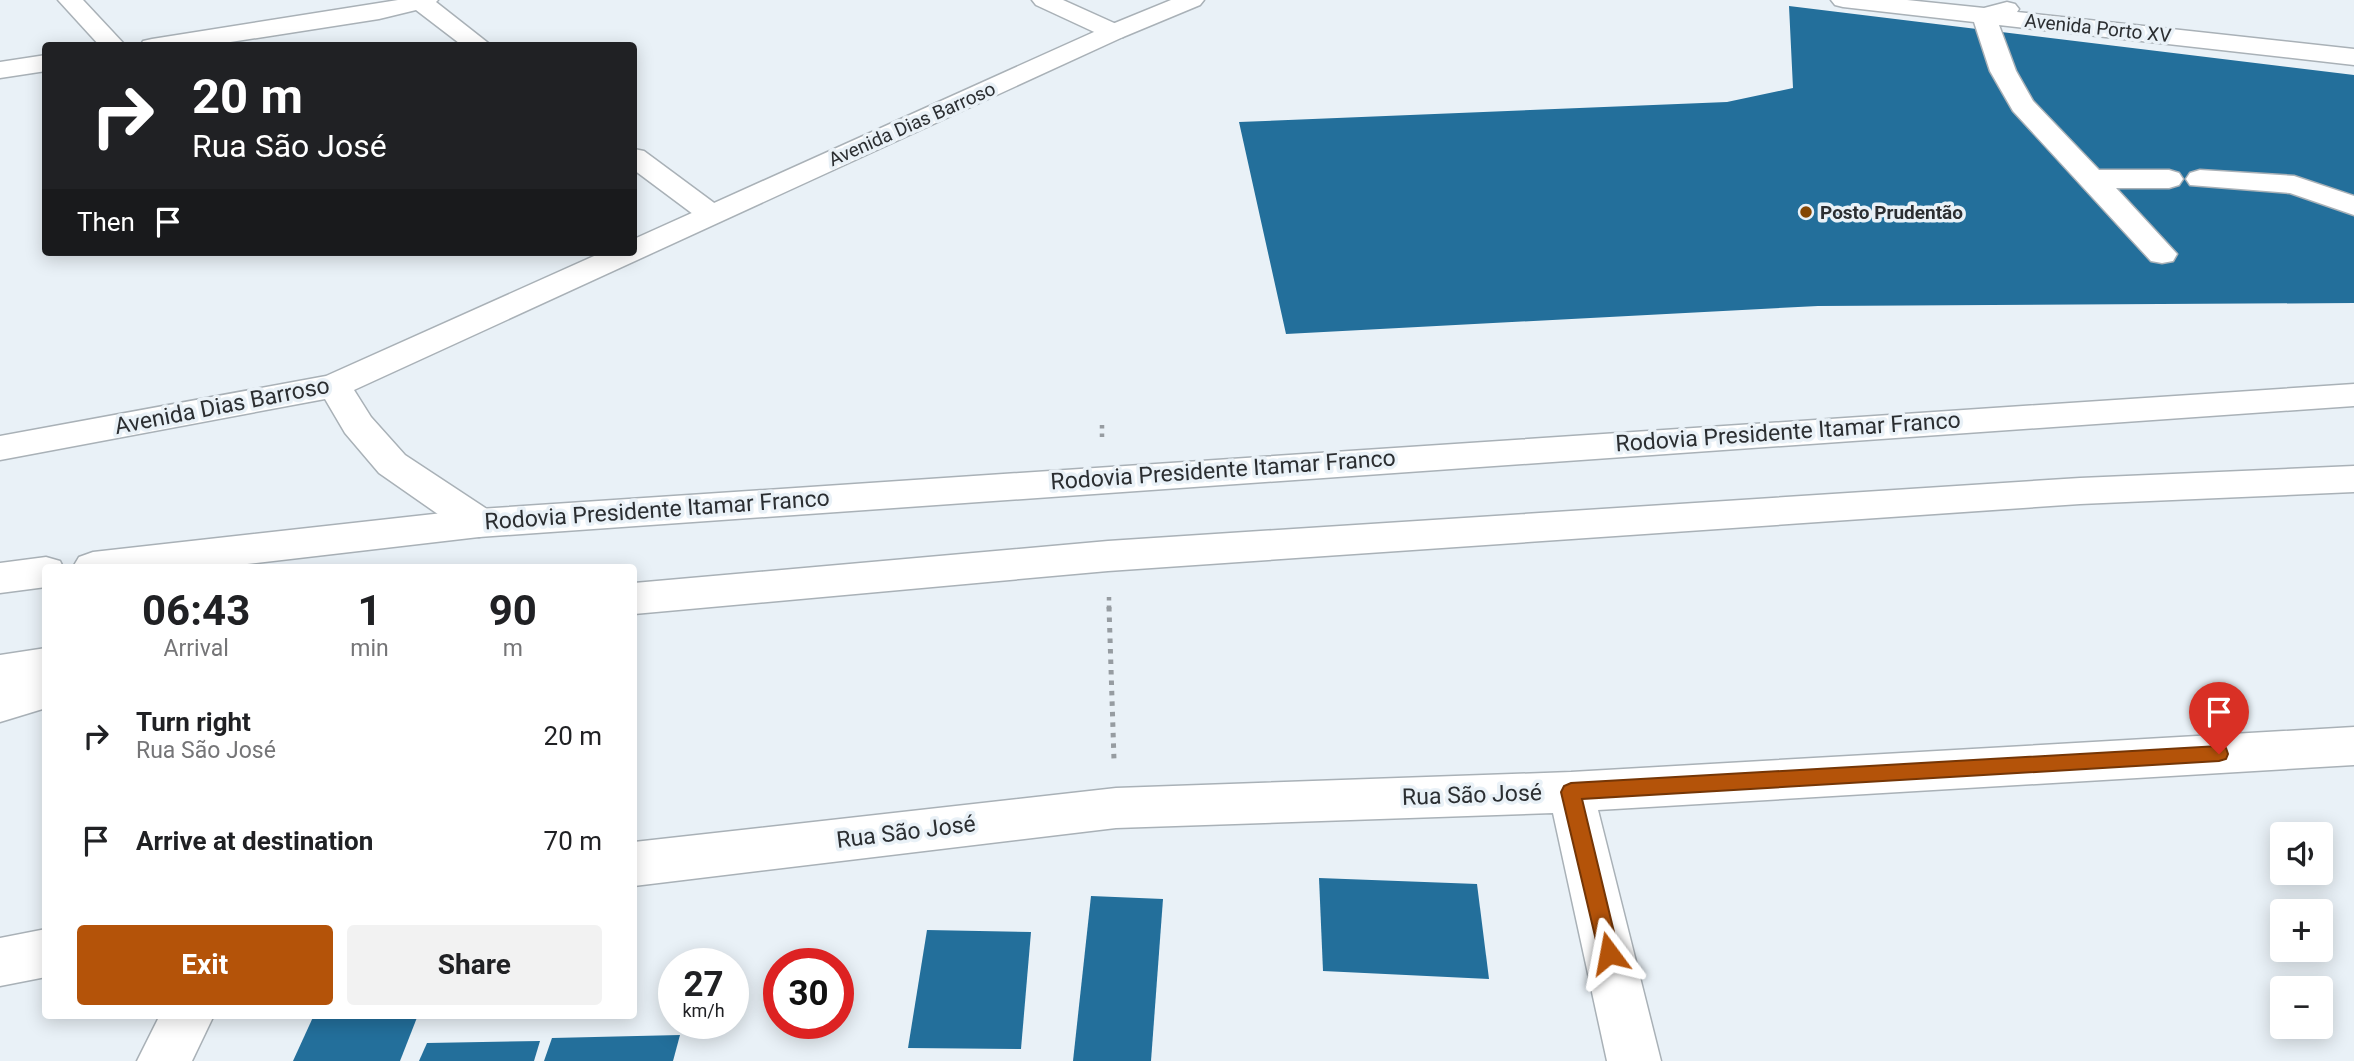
<!DOCTYPE html>
<html lang="en">
<head>
<meta charset="utf-8">
<style>
	:root { --surface:#fff; --page:#f2f2f2; --text:#202124; --muted:#757577; --accent:#b45309 }
	body { margin:0; font-family:Roboto,sans-serif; background:var(--page); color:var(--text); height:100vh; display:flex; flex-direction:column; font-size:26px; white-space:nowrap }
	* { box-sizing:border-box; margin:0 }
	p { font-size:23px; color:var(--muted) }
	.icon { flex:none; width:38px; height:38px; fill:none; stroke:currentColor; stroke-width:2; stroke-linecap:round; stroke-linejoin:round }
	.map { position:relative; flex:1; overflow:hidden }
	.side { position:absolute; left:42px; top:564px; width:595px; height:455px; display:flex; flex-direction:column; background:var(--surface); border-radius:7px; box-shadow:0 4px 18px #0003 }
	.side>* { flex:none }
	.top-card { position:absolute; left:42px; top:42px; width:595px; height:214px; border-radius:7px; box-shadow:0 4px 18px #0003; background:#202124; color:#fff; overflow:hidden }
	.tools { position:absolute; left:2270px; top:822px; display:grid; gap:14px }
	.tools a { display:grid; place-items:center; width:63px; height:63px; border-radius:7px; background:var(--surface); box-shadow:0 4px 18px #0003; font-size:35px }
	.speed { position:absolute; left:658px; top:948px; display:flex; gap:14px; font-size:35px; font-weight:700; text-align:center }
	.speed>* { display:grid; place-content:center; width:91px; height:91px; border-radius:50%; background:var(--surface); box-shadow:0 4px 18px #0003; line-height:1 }
	.speed small { font-size:18px; font-weight:400 }
	.speed .limit { border:10px solid #d22; background:#fff; color:#111 }
	.pin { position:absolute; display:grid; place-items:center; width:60px; height:60px; color:#fff; margin:-72px -30px; border-radius:50% 50% 50% 0; rotate:-45deg; box-shadow:0 0 7px #0007 }
	.pin .icon { rotate:45deg }
	.me { position:absolute; width:77px; margin:-38px; rotate:347deg; stroke-linejoin:round; filter:drop-shadow(0 0 5px #0008) }
	.turn { display:flex; align-items:center; gap:24px; height:147px; padding:0 35px; font-size:32px }
	.turn .icon { width:91px; height:91px; stroke-width:2.5 }
	.turn b { display:block; font-size:49px; line-height:60px }
	.then { display:flex; align-items:center; height:66px; padding:0 35px; background:#0003; gap:14px; font-size:26px }
	.eta { display:flex; justify-content:space-evenly; align-items:center; height:119px; text-align:center }
	.eta b { font-size:42px; font-weight:700; line-height:49px }
	.cta { display:flex; gap:14px; margin-top:auto; padding:14px 35px }
	.cta a { flex:1; height:80px; border-radius:7px; background:var(--accent); color:#fff; font-size:28px; font-weight:700; line-height:80px; text-align:center }
	.cta a+a { background:var(--page); color:var(--text) }
	ul { padding:0; list-style:none }
	li { display:flex; align-items:center; gap:21px; height:105px; padding:0 35px }
	li div { flex:1 }
	li b { display:block; font-size:26px }
	li em { font-style:normal }
	.map>svg:first-child { display:block }
	.building { fill:#236f9b }
	.lines { fill:none; stroke-linecap:round; stroke-linejoin:round }
	.minor-casing { stroke:#a9b1b7; stroke-width:3 }
	.major-casing { stroke:#a9b1b7; stroke-width:3 }
	.highway-casing { stroke:#a9b1b7; stroke-width:3 }
	.path-far1 { stroke:#969ca1; stroke-width:4.5; stroke-dasharray:3.5 5; stroke-linecap:butt }
	.path { stroke:#969ca1; stroke-width:5; stroke-dasharray:4.5 6; stroke-linecap:butt }
	.minor { fill:#fff; fill-rule:evenodd }
	.major { fill:#fff; fill-rule:evenodd }
	.highway { fill:#fff; fill-rule:evenodd }
	.route { fill:#b45309; stroke:#753606; stroke-width:2 }
	.poi-dot { fill:#844704; stroke:#e9f1f7; stroke-width:2.5 }
	.labels { text-anchor:middle; dominant-baseline:central; stroke-width:7; stroke-linejoin:round; paint-order:stroke }
	.far-street-label { font-size:19px; fill:#2b2e31; stroke:#e9f1f7 }
	.far-poi-label { font-size:19px; font-weight:bold; fill:#2b2e31; stroke:#e9f1f7; text-anchor:start }
	.street-label { font-size:23px; fill:#2b2e31; stroke:#e9f1f7 }
</style>
</head>
<body>
<div class="map">
<svg width="2354" height="1061" viewBox="0 0 2354 1061">
	<rect width="100%" height="100%" fill="#e9f1f7"/>
	<g class="building">
		<path d="M 1789,6 L 2354,75 L 2354,303 L 1818,306 L 1286,334 L 1239,122 L 1727,102 L 1793,88 Z"/>
		<path d="M 1319,878 L 1477,884 L 1489,979 L 1323,971 Z"/>
		<path d="M 1091,896 L 1163,899 L 1151,1061 L 1073,1061 Z"/>
		<path d="M 927,930 L 1031,932 L 1021,1049 L 908,1048 Z"/>
		<path d="M 314,1015 L 418,1015 L 400,1061 L 293,1061 Z"/>
		<path d="M 680,1035 L 673,1061 L 544,1061 L 552,1038 Z"/>
		<path d="M 540,1041 L 534,1061 L 419,1061 L 427,1043 Z"/>
	</g>
	<g class="lines">
		<defs>
			<g id="minor">
				<path d="M 58,0 L 83,0 L 126,46 L 100,46 Z"/>
				<path d="M 398,0 L 438,0 L 436,2 L 492,46 L 463,46 L 416,10 L 379,19 L 205,46 L 140,46 L 143,41 L 152,39 Z"/>
				<path d="M 1032,0 L 1063,0 L 1123,27 L 1126,32 L 1123,37 L 1114,39 L 1105,37 L 1036,5 Z"/>
				<path d="M 1831,0 L 1907,0 L 1984,8 L 2007,2 L 2015,4 L 2019,9 L 2017,12 L 2354,49 L 2354,65 L 1999,25 L 2016,71 L 2033,101 L 2099,170 L 2169,170 L 2179,173 L 2183,179 L 2179,185 L 2169,188 L 2116,188 L 2177,254 L 2173,261 L 2162,263 L 2151,261 L 2013,111 L 1990,71 L 1974,22 L 1843,7 L 1835,5 Z"/>
				<path d="M 46,55 L 46,71 L 0,78 L 0,62 Z"/>
				<path d="M 634,149 L 644,151 L 721,208 L 726,214 L 721,220 L 711,223 L 701,220 L 634,170 Z"/>
				<path d="M 2200,170 L 2294,176 L 2354,196 L 2354,215 L 2290,193 L 2190,185 L 2186,179 L 2190,173 Z"/>
				<path d="M 2354,727 L 2354,765 L 1598,810 L 1661,1061 L 1607,1061 L 1553,813 L 1116,828 L 634,886 L 634,842 L 1116,788 L 1571,772 Z"/>
				<path d="M 46,929 L 46,977 L 0,986 L 0,938 Z"/>
				<path d="M 160,1015 L 214,1015 L 192,1061 L 137,1061 Z"/>
			</g>
			<g id="major">
				<path d="M 1171,0 L 1204,0 L 1200,5 L 1123,37 L 354,390 L 371,417 L 405,455 L 493,513 L 498,523 L 493,533 L 479,537 L 465,533 L 379,473 L 345,433 L 325,399 L 0,460 L 0,436 L 326,376 L 603,252 L 634,252 L 634,239 L 1105,27 Z"/>
				<path d="M 46,673 L 46,708 L 0,722 L 0,686 Z"/>
			</g>
			<g id="highway">
				<path d="M 2354,384 L 2354,406 L 479,537 L 221,567 L 73,567 L 79,557 L 93,552 L 479,509 Z"/>
				<path d="M 2354,466 L 2354,492 L 2080,504 L 1108,571 L 634,614 L 634,583 L 1108,541 L 2080,478 Z"/>
				<path d="M 46,557 L 60,561 L 63,567 L 46,567 L 46,587 L 0,593 L 0,563 Z"/>
				<path d="M 46,648 L 46,682 L 0,689 L 0,655 Z"/>
			</g>
		</defs>
		<use href="#minor" class="minor-casing"/>
		<use href="#major" class="major-casing"/>
		<use href="#highway" class="highway-casing"/>
		<g class="path-far1">
			<path d="M 1102,425 L 1102,442"/>
			<path d="M 1109,597 L 1109,609"/>
		</g>
		<path class="path" d="M 1109,607 L 1114,760"/>
		<use href="#minor" class="minor"/>
		<use href="#major" class="major"/>
		<use href="#highway" class="highway"/>
	</g>
	<path class="route" d="M 2219,746 L 2226,748 L 2228,754 L 2226,759 L 2219,761 L 1582,799 L 1619,953 L 1616,960 L 1609,963 L 1602,960 L 1599,953 L 1561,792 L 1564,786 L 1571,783 Z"/>
	<circle class="poi-dot" cx="1806" cy="212" r="7"/>
	<g class="labels">
		<g class="far-street-label">
			<text transform="translate(2098 28) rotate(6)">Avenida Porto XV</text>
			<text transform="translate(912 124) rotate(-24)">Avenida Dias Barroso</text>
		</g>
		<g class="far-poi-label">
			<text x="1820" y="212">Posto Prudentão</text>
		</g>
		<g class="street-label">
			<text transform="translate(222 406) rotate(-11)">Avenida Dias Barroso</text>
			<text transform="translate(1788 432) rotate(-4)">Rodovia Presidente Itamar Franco</text>
			<text transform="translate(1223 470) rotate(-4)">Rodovia Presidente Itamar Franco</text>
			<text transform="translate(657 510) rotate(-4)">Rodovia Presidente Itamar Franco</text>
			<text transform="translate(1472 795) rotate(-2)">Rua São José</text>
			<text transform="translate(906 832) rotate(-7)">Rua São José</text>
		</g>
	</g>
</svg>
<div class="tools">
<a><svg class="icon" aria-label="sound" viewBox="0 0 24 24"><path d="M4 9h4l5-4v14l-5-4H4zM17 9q2 3 0 6"/></svg></a>
<a>+</a>
<a>−</a>
</div>
<div class="speed"><div>27<small>km/h</small></div><div class="limit">30</div></div>
<div class="pin" style="left:2219px;top:754px;background:#d93025"><svg class="icon" aria-label="arrive" viewBox="0 0 24 24"><path d="M6 21V4h12l-3 4 3 4H6"/></svg></div>
<svg class="me" style="left:1609px;top:953px" viewBox="-20 -20 40 40"><path d="M0-17L14 15 0 8-14 15z" fill="#b45309" stroke="#fff" stroke-width="4"/></svg>
<div class="top-card">
<div class="turn"><svg class="icon" aria-label="right" viewBox="0 0 24 24"><path d="M7 20v-9h11M14 6l5 5-5 5"/></svg><div><b>20 m</b>Rua São José</div></div>
<div class="then">Then<svg class="icon" aria-label="arrive" viewBox="0 0 24 24"><path d="M6 21V4h12l-3 4 3 4H6"/></svg></div>
</div>
<section class="side">
<div class="eta">
<div><b>06:43</b><p>Arrival</p></div>
<div><b>1</b><p>min</p></div>
<div><b>90</b><p>m</p></div>
</div>
<ul>
<li><svg class="icon" aria-label="right" viewBox="0 0 24 24"><path d="M7 20v-9h11M14 6l5 5-5 5"/></svg><div><b>Turn right</b><p>Rua São José</p></div><em>20 m</em></li>
<li><svg class="icon" aria-label="arrive" viewBox="0 0 24 24"><path d="M6 21V4h12l-3 4 3 4H6"/></svg><div><b>Arrive at destination</b></div><em>70 m</em></li>
</ul>
<div class="cta"><a>Exit</a><a>Share</a></div>
</section>
</div>
</body>
</html>
